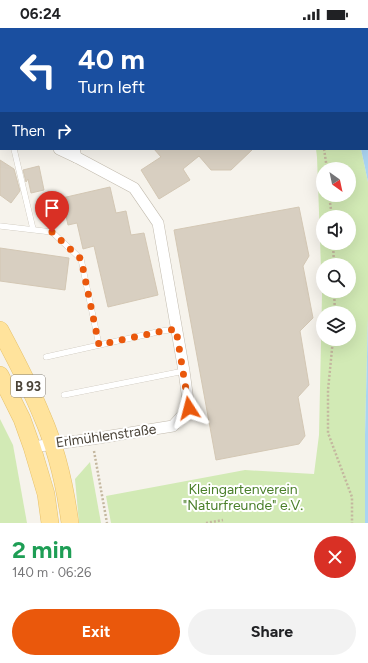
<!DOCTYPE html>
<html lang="en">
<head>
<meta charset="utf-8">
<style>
	:root { --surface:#fff; --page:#f2f2f2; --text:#202124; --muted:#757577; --accent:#ea580c }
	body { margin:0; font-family:Figtree,sans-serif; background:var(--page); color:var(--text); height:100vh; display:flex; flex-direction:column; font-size:15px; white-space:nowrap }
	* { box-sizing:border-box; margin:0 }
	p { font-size:13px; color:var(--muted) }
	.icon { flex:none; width:22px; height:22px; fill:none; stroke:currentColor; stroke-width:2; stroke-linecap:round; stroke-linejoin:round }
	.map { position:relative; height:495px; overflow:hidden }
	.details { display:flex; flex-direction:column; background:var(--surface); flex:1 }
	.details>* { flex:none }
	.top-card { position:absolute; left:0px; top:0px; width:368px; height:122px; box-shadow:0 4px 16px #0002; background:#1a4fa0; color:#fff; overflow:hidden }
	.needle { width:26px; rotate:147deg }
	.tools { position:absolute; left:316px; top:134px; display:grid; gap:8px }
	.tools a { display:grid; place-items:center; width:40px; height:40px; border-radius:50%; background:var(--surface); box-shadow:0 4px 16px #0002; font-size:20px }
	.pin { position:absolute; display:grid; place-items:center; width:34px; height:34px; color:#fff; margin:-41px -17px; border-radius:50% 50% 50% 0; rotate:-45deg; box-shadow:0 0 4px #0007 }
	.pin .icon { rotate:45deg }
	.me { position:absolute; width:44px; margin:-22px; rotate:351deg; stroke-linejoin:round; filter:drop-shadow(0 0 3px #0008) }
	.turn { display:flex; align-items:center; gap:14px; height:84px; padding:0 12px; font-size:18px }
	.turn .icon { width:52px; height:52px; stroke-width:2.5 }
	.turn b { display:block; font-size:28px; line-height:34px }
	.then { display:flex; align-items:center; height:38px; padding:0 12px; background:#0003; gap:8px; font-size:15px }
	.round { display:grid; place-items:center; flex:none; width:42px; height:42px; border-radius:21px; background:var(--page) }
	.headline { display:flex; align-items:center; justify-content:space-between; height:68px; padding:0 12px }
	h1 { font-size:24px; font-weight:700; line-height:30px; color:#1e9e55 }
	.cta { display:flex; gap:8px; margin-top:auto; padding:8px 12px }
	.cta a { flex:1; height:46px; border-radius:24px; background:var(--accent); color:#fff; font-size:16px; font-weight:700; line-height:46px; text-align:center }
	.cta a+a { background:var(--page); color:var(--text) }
	.status { display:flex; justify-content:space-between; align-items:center; height:28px; padding:0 20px; background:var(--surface); direction:ltr }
	.status svg { height:11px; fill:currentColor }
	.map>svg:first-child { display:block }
	.green { fill:#d2eab5; fill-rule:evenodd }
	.water { fill:#a9d4f2 }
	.building { fill:#d8cfc1; stroke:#d3c7b4 }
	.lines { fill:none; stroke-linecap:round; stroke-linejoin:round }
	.service-casing { stroke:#c2bbae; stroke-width:6 }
	.minor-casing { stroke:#c2bbae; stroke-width:12 }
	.primary-casing { stroke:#e6c16a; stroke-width:18 }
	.path { stroke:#c4b79f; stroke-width:2.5; stroke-dasharray:2 2; stroke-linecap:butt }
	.service { stroke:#fff; stroke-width:5.5 }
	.minor { stroke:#fff; stroke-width:11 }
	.primary { stroke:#ffe39c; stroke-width:17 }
	.route { stroke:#ea580c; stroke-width:7; stroke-dasharray:0 12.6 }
	.labels { text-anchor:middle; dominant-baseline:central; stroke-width:4; stroke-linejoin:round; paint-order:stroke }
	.shield { fill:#fff; stroke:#817c74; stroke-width:1 }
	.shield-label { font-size:13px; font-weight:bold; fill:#4b4439 }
	.street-label { font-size:14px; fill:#4b4439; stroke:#fff }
	.park-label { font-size:14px; fill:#4a7f2a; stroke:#fff }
</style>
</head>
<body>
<div class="status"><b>06:24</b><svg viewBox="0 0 49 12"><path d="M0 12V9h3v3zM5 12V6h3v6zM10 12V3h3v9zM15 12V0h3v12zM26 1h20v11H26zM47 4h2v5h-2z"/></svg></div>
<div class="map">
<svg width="368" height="495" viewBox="0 0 368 495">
	<rect width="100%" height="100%" fill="#f6f3ec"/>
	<g class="green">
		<path d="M 316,121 L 361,121 L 368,154 L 368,289 L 365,407 L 365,495 L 111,495 L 106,468 L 245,442 L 314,446 L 319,407 L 322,267 L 317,129 ZM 323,141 L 349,141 L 349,167 L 323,167 ZM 323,189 L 349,189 L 349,215 L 323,215 ZM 323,237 L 349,237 L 349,263 L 323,263 ZM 323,285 L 349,285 L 349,311 L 323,311 Z"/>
		<path d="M 0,391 L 13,417 L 27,495 L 0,495 Z"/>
		<path d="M 90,434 L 101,495 L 79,495 L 75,451 Z"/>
	</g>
	<g class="water">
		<path d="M 324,0 L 368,0 L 368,154 L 361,121 L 367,121 L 367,1 L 325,1 Z"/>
		<path d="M 368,289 L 368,495 L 365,495 L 365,407 Z"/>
	</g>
	<g class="building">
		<path d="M 154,121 L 253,121 L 231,142 L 211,142 L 199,128 L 183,141 L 190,152 L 159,171 L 141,142 L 161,129 Z"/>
		<path d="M 0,132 L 14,141 L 20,163 L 11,175 L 0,167 Z"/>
		<path d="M 39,138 L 44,162 L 31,165 L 28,151 L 26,154 L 23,142 Z"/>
		<path d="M 110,159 L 116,185 L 126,183 L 131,207 L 144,205 L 158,267 L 108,279 L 94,218 L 83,221 L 77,195 L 68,197 L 62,170 Z"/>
		<path d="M 299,179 L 309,228 L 303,238 L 313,290 L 300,303 L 309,357 L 298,369 L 305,408 L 299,416 L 216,432 L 174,202 Z"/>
		<path d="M 0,220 L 69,230 L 65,262 L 0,253 Z"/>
	</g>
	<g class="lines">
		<defs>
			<g id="service">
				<path d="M 34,0 L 35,1"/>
				<path d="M 14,121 L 33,201"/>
				<path d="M 0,198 L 52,204 L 81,231 L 99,317"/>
				<path d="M 46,329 L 162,303 L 176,301"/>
				<path d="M 64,367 L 184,343"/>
			</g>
			<g id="minor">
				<path d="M 0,98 L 1,98"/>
				<path d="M 59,121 L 76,129"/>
				<path d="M 32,419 L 92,411 L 173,398 L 189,380 L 184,343 L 158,195 L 134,160 L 76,129 L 74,121"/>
			</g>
			<g id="primary">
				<path d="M 0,302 C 15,330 30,358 42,388 C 57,422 65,458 70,495"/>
				<path d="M 0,347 L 22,391 L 32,419 L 46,466 L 50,495"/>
			</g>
		</defs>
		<use href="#service" class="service-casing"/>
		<use href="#minor" class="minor-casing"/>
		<use href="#primary" class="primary-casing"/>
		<g class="path">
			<path d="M 108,0 L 109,1"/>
			<path d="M 288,0 L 288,1"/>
			<path d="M 324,121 L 327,141"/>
			<path d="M 329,167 L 332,189"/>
			<path d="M 333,215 L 334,237"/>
			<path d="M 334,263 L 335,285"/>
			<path d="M 333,311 L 328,362 L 328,405 L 352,469 L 352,495"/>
			<path d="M 94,423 L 107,495"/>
			<path d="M 206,495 L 223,492"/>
		</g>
		<use href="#service" class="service"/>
		<use href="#minor" class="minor"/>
		<use href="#primary" class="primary"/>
	</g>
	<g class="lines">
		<path class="route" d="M 52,204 L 81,231 L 99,317 L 162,303 L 176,301 L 189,380"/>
	</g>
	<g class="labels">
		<rect class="shield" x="11" y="347" width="34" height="22" rx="3"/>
		<g class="shield-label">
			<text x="28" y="358">B 93</text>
		</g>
		<g class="street-label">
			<text transform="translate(106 408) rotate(-8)">Erlmühlenstraße</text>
		</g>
		<g class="park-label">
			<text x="243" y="461">Kleingartenverein<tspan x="243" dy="16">"Naturfreunde" e.V.</tspan></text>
		</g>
	</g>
</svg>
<div class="tools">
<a><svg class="needle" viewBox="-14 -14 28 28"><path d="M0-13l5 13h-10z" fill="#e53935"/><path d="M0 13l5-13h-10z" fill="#757577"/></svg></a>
<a><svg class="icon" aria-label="sound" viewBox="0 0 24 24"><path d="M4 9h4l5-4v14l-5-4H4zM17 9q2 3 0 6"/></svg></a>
<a><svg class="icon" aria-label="search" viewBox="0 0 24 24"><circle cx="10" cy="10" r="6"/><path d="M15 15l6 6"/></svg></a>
<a><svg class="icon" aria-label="layers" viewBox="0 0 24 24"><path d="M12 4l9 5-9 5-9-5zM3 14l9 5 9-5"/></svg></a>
</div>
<div class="pin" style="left:52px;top:204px;background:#d93025"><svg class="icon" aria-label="arrive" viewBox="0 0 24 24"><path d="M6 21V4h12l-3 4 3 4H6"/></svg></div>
<svg class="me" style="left:189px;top:380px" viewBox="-20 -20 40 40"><path d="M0-17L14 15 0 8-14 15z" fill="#ea580c" stroke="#fff" stroke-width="4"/></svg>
<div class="top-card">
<div class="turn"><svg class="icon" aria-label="left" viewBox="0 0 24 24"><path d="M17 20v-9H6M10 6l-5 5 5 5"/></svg><div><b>40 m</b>Turn left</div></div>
<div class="then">Then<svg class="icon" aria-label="right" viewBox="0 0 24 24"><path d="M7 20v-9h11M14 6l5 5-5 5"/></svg></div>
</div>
</div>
<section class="details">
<div class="headline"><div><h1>2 min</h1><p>140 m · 06:26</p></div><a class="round" style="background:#d93025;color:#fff"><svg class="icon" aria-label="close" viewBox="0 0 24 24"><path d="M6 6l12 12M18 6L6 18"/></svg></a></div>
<div class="cta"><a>Exit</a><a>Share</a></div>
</section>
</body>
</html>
